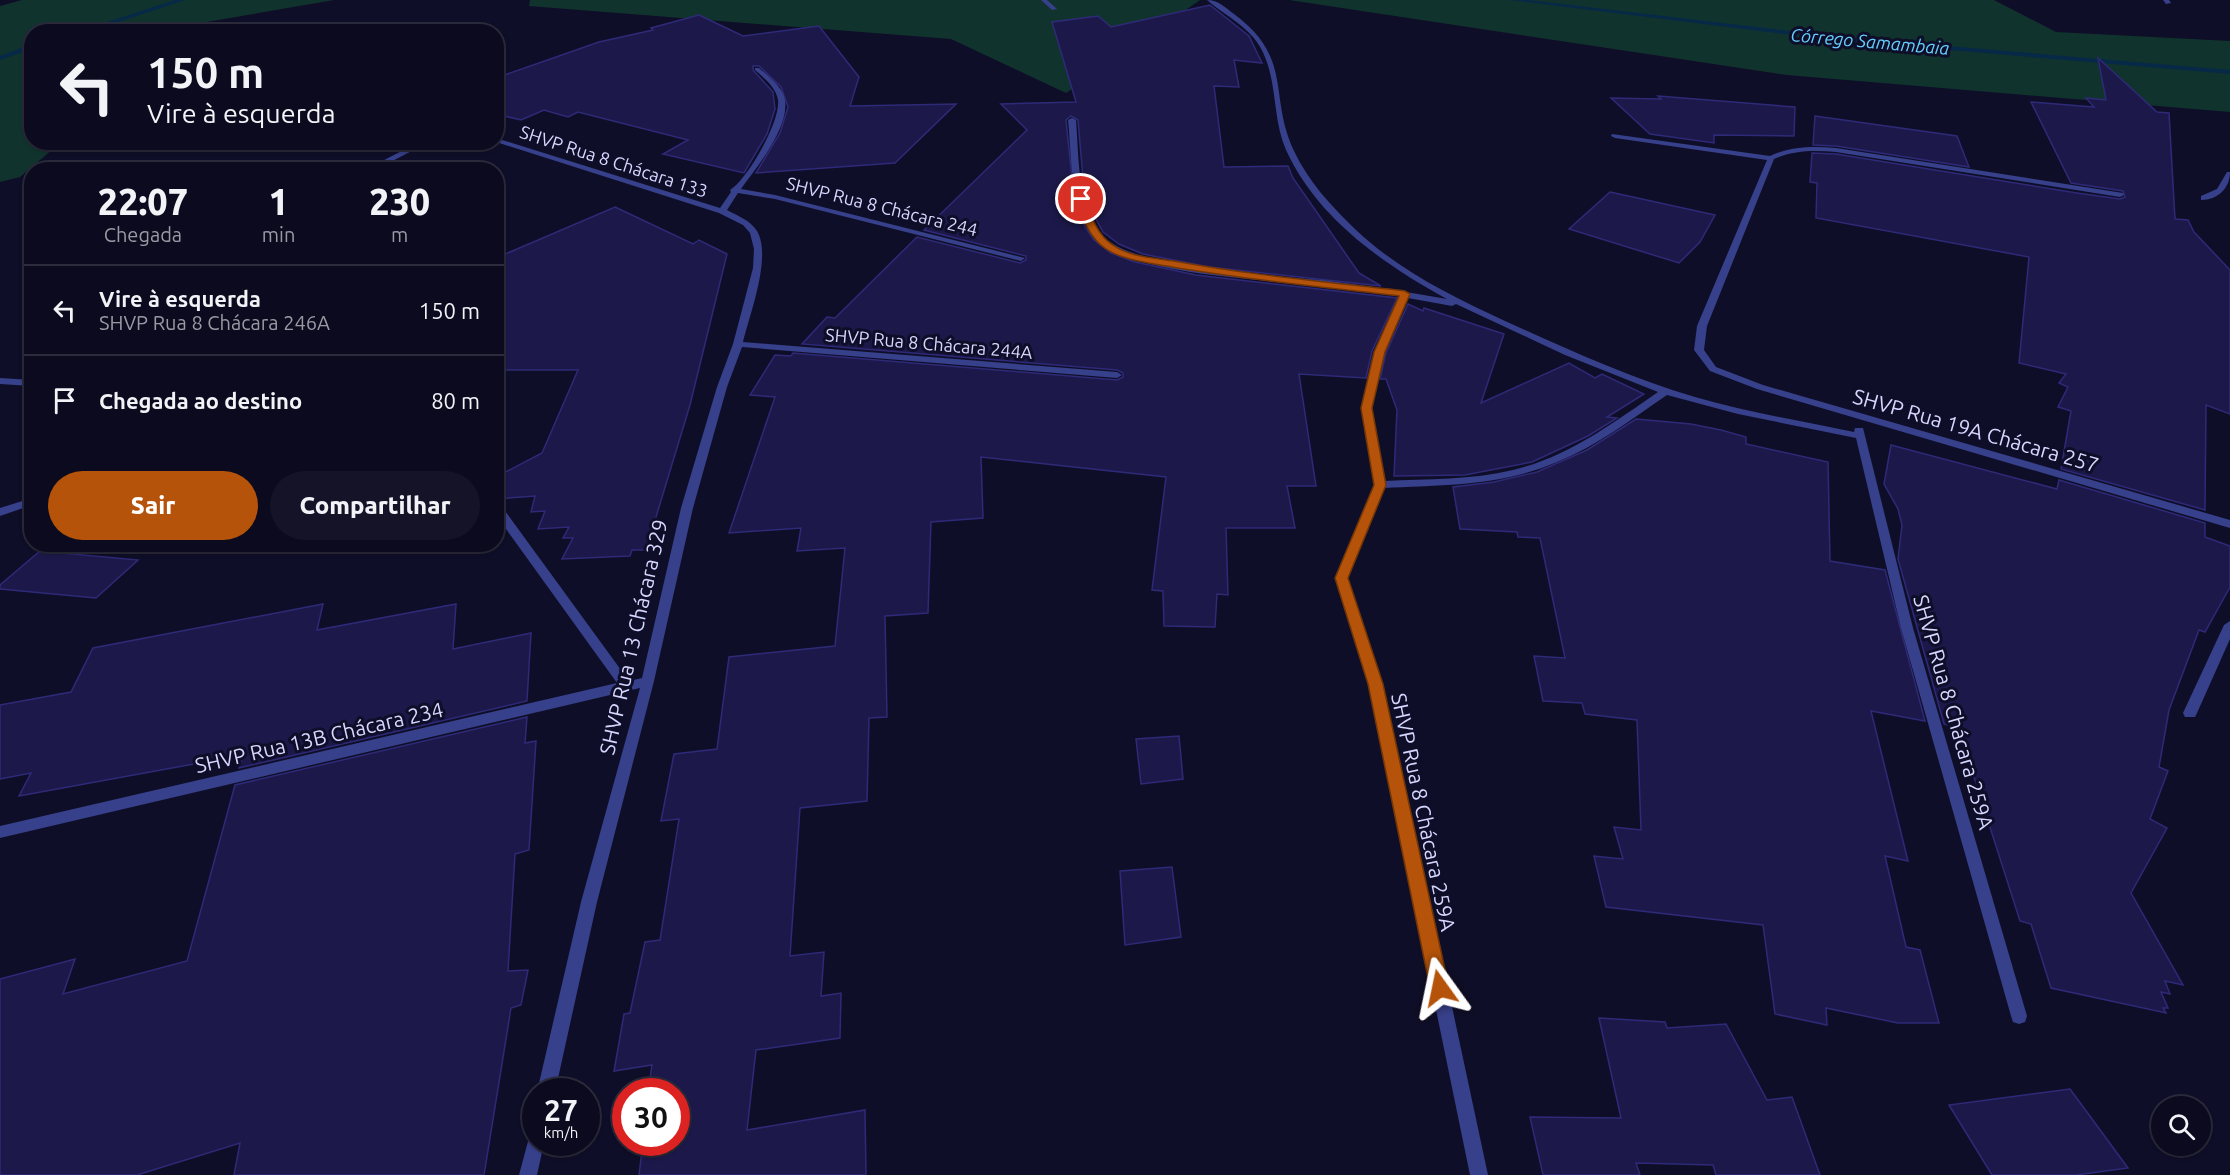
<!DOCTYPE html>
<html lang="pt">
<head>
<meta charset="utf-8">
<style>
	:root { --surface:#0b0a1e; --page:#141327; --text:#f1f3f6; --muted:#9a9aa4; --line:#2b2b3c; --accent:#b45309 }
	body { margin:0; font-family:Ubuntu,sans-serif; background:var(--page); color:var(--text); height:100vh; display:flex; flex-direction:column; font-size:22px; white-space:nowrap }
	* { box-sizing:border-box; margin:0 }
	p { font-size:20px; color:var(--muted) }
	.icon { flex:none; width:33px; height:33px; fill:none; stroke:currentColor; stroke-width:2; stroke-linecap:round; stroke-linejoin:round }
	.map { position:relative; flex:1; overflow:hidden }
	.side { position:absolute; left:24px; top:162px; width:480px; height:390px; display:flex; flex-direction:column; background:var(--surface); border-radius:24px; box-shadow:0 2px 4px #0004,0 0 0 2px var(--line) }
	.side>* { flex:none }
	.hud { position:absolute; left:24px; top:24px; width:480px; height:126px; border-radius:24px; box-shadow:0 2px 4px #0004,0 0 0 2px var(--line); background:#0b0a1e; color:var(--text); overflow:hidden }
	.fabs { position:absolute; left:2151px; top:1096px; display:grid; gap:12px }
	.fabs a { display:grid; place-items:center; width:60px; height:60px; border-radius:50%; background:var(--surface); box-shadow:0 2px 4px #0004,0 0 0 2px var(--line); font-size:30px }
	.speed { position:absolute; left:522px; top:1078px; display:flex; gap:12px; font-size:30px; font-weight:700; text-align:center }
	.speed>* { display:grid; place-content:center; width:78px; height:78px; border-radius:50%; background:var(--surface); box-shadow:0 2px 4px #0004,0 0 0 2px var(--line); line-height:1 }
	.speed small { font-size:15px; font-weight:400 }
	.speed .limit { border:9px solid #d22; background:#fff; color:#111 }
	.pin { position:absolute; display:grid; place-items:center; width:51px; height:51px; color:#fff; margin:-26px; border:3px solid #fff; border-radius:50%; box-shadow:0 2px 6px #0007 }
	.me { position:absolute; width:66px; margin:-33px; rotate:348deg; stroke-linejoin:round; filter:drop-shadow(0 0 4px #0008) }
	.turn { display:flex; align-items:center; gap:21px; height:126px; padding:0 24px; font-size:27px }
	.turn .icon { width:78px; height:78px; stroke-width:2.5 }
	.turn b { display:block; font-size:42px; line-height:51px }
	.eta { display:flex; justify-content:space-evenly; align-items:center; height:102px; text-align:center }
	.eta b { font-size:36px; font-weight:800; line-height:42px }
	.button { display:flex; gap:12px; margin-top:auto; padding:12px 24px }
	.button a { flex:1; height:69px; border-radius:36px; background:var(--accent); color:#fff; font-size:24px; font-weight:800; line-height:69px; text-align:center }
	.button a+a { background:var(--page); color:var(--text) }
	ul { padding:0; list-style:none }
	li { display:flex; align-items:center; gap:18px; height:90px; padding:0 24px; border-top:2px solid var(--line) }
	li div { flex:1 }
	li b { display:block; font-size:22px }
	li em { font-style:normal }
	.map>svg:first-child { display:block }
	.green { fill:#11332d }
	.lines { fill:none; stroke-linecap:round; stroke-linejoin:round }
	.stream { fill:#072948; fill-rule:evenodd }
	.building { fill:#1c194a; stroke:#2e2a78; stroke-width:1.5 }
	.street { fill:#37408a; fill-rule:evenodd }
	.route { fill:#b45309; stroke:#753606; stroke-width:1.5 }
	.labels { text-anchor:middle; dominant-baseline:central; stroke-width:6; stroke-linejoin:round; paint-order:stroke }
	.far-water-label { font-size:18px; font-style:italic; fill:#64ceff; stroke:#0f0e28 }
	.far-street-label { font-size:18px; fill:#d6d7ff; stroke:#0f0e28 }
	.street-label { font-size:21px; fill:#d6d7ff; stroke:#0f0e28 }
</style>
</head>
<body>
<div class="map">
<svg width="2230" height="1175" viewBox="0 0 2230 1175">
	<rect width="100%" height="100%" fill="#0f0e28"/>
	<g class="green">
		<path d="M 22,0 L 334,0 L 155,31 L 32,32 L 32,142 L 60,143 L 20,177 L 0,182 L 0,6 Z"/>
		<path d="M 530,0 L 1200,0 L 1066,93 L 951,39 L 529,6 Z"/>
		<path d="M 1289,0 L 1994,0 L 2056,32 L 2230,41 L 2230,112 L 1787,75 Z"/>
	</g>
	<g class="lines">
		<g class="stream">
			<path d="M 175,0 L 185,0 L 88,32 L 76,32 Z"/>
			<path d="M 1509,0 L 1528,0 L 1841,37 L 2230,70 L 2230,74 L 1841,41 Z"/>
			<path d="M 32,44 L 32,49 L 0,60 L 0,56 Z"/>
		</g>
	</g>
	<g class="building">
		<path d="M 1210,5 L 1249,36 L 1262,63 L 1234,60 L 1239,87 L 1214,86 L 1224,167 L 1288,166 L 1293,178 L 1359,273 L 1381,286 L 1209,267 L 1143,254 L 1119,244 L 1103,232 L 1090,208 L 1083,179 L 1078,120 L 1071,116 L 1066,120 L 1074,198 L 1085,227 L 1094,240 L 1111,253 L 1135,262 L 1196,275 L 1397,298 L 1372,351 L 1366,378 L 1299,374 L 1316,486 L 1287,486 L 1295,528 L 1226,528 L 1228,595 L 1217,594 L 1215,627 L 1164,626 L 1163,591 L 1152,590 L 1166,477 L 981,457 L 983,518 L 931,522 L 928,613 L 885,616 L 887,717 L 869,718 L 867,801 L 800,808 L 790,956 L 824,952 L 821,996 L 841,993 L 840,1038 L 756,1050 L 747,1130 L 865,1110 L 866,1175 L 639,1175 L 643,1143 L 676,1143 L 676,1092 L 648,1092 L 652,1065 L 614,1071 L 624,1014 L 630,1013 L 645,942 L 660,940 L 679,819 L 661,821 L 674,754 L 717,749 L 729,657 L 835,646 L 845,548 L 797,551 L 801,528 L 729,533 L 775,397 L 750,395 L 775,355 L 791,356 L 793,353 L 1117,380 L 1123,377 L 1123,373 L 1117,370 L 802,344 L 827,317 L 835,318 L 917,237 L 1020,263 L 1026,260 L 1026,256 L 924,230 L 1027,130 L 1001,104 L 1076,102 L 1052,22 L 1098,16 L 1111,27 Z"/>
		<path d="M 699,15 L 743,36 L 819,26 L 859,77 L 850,106 L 956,104 L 895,163 L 756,173 L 780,133 L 788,107 L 781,87 L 759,66 L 753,66 L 753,70 L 773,92 L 775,109 L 767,134 L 744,173 L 663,154 L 688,140 L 578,112 L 568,117 L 544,110 L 521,120 L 496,114 L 496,78 L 599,42 L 653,30 L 651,28 Z"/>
		<path d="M 2098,58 L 2157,112 L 2169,113 L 2175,219 L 2188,220 L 2194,232 L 2230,270 L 2230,414 L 2206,405 L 2205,510 L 2061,469 L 2071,411 L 2058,407 L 2068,387 L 2059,383 L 2066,374 L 2019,363 L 2029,257 L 1816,218 L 1817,183 L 1810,182 L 1812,153 L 1836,154 L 2077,193 L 2120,199 L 2125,197 L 2123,191 L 2071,183 L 2031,102 L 2094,107 L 2086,98 L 2106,100 Z"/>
		<path d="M 1658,96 L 1795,107 L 1794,136 L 1714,135 L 1714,143 L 1650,134 L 1611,98 L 1661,99 Z"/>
		<path d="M 1815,116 L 1957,136 L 1969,167 L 1836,146 L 1813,145 Z"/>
		<path d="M 1610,192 L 1715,215 L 1700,242 L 1679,263 L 1569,229 Z"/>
		<path d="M 615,207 L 693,244 L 699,240 L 727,254 L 690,405 L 646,550 L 632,550 L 630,556 L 562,559 L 573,538 L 563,538 L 569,527 L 538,529 L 545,511 L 531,512 L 535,496 L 496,499 L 496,477 L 542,453 L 578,370 L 496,370 L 496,258 Z"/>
		<path d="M 1408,304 L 1423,311 L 1424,308 L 1504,334 L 1481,403 L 1569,363 L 1595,378 L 1602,374 L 1644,394 L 1607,417 L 1617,418 L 1588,436 L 1532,462 L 1465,475 L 1394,476 L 1397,410 L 1386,379 L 1380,379 L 1386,353 Z"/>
		<path d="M 1636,419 L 1691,424 L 1721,430 L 1746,437 L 1746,444 L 1828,462 L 1830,561 L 1885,570 L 1925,721 L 1871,711 L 1908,861 L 1885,856 L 1906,947 L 1920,950 L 1939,1023 L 1898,1023 L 1826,1008 L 1827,1025 L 1775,1014 L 1763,925 L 1606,907 L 1594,856 L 1623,859 L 1614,827 L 1641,830 L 1637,720 L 1585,714 L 1582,703 L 1543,701 L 1534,656 L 1565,658 L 1540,538 L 1518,537 L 1517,532 L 1460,529 L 1453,487 L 1494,482 L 1537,472 L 1587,450 Z"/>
		<path d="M 1891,445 L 2057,489 L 2059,480 L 2205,523 L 2205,537 L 2230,546 L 2230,587 L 2205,632 L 2199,630 L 2169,710 L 2159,767 L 2168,771 L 2150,819 L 2167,828 L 2131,893 L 2183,985 L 2165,981 L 2170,994 L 2161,992 L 2168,1008 L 2163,1008 L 2166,1013 L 2051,988 L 2031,924 L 2020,921 L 1963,743 L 1951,726 L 1944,724 L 1898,559 L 1902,525 L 1898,509 L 1884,484 Z"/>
		<path d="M 40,551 L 138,560 L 96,598 L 0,589 L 0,585 Z"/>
		<path d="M 323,604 L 317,630 L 456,604 L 453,649 L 531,633 L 527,701 L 239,768 L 243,755 L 19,796 L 31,773 L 0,779 L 0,705 L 71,692 L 93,648 Z"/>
		<path d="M 527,717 L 525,743 L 536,741 L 529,850 L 515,854 L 508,971 L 528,970 L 521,1005 L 511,1008 L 484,1175 L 234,1175 L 240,1143 L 137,1175 L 0,1175 L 0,979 L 75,959 L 63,994 L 187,961 L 235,785 Z"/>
		<path d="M 1179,736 L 1183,779 L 1141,784 L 1136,739 Z"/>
		<path d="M 1172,867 L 1181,937 L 1125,945 L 1120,871 Z"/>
		<path d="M 1599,1018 L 1665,1022 L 1667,1028 L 1726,1024 L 1767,1100 L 1792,1097 L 1820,1175 L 1716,1175 L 1713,1165 L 1636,1163 L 1640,1175 L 1543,1175 L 1530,1117 L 1621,1118 Z"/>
		<path d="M 2070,1089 L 2128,1168 L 2076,1175 L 1992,1175 L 1949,1105 Z"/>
	</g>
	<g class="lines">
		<g class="street">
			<path d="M 1041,0 L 1047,0 L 1057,9 L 1052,10 Z"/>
			<path d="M 1207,0 C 1218,0 1226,8 1234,14 C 1294,58 1268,96 1294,151 C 1308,181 1331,206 1355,229 C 1398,270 1453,297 1505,321 C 1567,349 1630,378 1695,397 C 1747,412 1801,421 1854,432 L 1855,428 L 1863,428 L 1913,628 L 2027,1016 L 2025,1022 L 2019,1024 L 2013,1022 L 2011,1016 L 1901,628 L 1856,438 L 1738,414 L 1667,395 C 1632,419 1597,446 1557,462 C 1502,486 1443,485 1384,488 L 1347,578 L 1383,684 L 1488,1175 L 1470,1175 L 1369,684 L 1335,578 L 1375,485 L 1362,408 L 1374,352 L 1400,296 C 1369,292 1339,287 1309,284 C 1262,280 1126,273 1096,239 C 1069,208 1072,158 1068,120 L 1072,118 L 1076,120 C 1079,157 1077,203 1101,234 C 1131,271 1281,276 1330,281 C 1369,286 1408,292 1447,299 C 1383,264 1317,218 1286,150 C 1270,114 1280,69 1253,37 C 1240,22 1222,13 1207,0 ZM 1408,298 L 1452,306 L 1456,304 L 1565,355 L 1658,392 C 1613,423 1568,457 1513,470 C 1471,480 1428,479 1385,481 L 1372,408 L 1384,352 Z"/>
			<path d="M 2163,0 L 2169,0 L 2171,3 L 2166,4 Z"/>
			<path d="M 755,68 L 759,68 C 768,76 780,85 784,96 C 793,124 756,168 741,189 L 775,195 L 1025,258 L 1021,261 L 775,199 L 738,193 L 727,210 C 738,216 750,220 757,231 C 772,256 750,314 743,342 L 1117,372 L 1122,375 L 1117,378 L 742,347 L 727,387 L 693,508 L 654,681 L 597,902 L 555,1092 L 537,1092 L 581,902 L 640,688 L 0,838 L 0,826 L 617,683 L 496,515 L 496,503 L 500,504 L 629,681 L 642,678 L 681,508 L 717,387 L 733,344 L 753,268 L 754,249 L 750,233 L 743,225 L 719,213 L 496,142 L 496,138 L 720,208 L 731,192 L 730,190 C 747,180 781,121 778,100 C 776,87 764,78 755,70 Z"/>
			<path d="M 1612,134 L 1770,156 C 1791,146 1813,146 1836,148 L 2123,193 L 2124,195 L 2120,197 L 1836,152 C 1814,150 1794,150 1774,159 L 1707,326 L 1704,350 L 1716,367 L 1763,385 L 2230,520 L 2230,528 L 1757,389 L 1710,371 L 1694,350 L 1697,326 L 1767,160 L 1615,138 L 1611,136 Z"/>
			<path d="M 419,142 L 429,142 L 375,170 L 365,170 Z"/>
			<path d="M 2227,172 L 2230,172 C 2230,188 2218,200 2201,200 L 2201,196 L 2217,189 Z"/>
			<path d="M 0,378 L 32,380 L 32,386 L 0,384 Z"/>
			<path d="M 32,498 L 32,505 L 0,516 L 0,508 Z"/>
			<path d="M 2230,621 L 2230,639 L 2197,713 L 2195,717 L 2185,717 L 2183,713 L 2224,625 Z"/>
			<path d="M 536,1131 L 536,1143 L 544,1143 L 537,1175 L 519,1175 L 530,1134 Z"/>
		</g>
	</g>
	<path class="route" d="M 1081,196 L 1085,199 C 1091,216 1097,235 1113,245 C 1129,257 1155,258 1174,261 C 1250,275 1328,282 1405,291 L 1410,294 L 1385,352 L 1372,408 L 1386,485 L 1348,578 L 1383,684 L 1449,988 L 1446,994 L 1440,996 L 1433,994 L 1430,988 L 1368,684 L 1335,578 L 1374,485 L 1361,408 L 1374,352 L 1399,296 C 1323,287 1247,280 1172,267 C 1151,263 1124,261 1106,249 C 1089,238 1082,217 1076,199 Z"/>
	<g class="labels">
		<g class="far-water-label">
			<text transform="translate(1870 41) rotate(5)">Córrego Samambaia</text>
		</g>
		<g class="far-street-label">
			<text transform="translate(614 161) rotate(18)">SHVP Rua 8 Chácara 133</text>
			<text transform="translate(882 206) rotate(14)">SHVP Rua 8 Chácara 244</text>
			<text transform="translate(929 343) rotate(5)">SHVP Rua 8 Chácara 244A</text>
		</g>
		<g class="street-label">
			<text transform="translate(1976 430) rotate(16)">SHVP Rua 19A Chácara 257</text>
			<text transform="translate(633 637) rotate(-77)">SHVP Rua 13 Chácara 329</text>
			<text transform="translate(1954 712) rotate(74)">SHVP Rua 8 Chácara 259A</text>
			<text transform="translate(319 737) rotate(-13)">SHVP Rua 13B Chácara 234</text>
			<text transform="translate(1424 812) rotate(78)">SHVP Rua 8 Chácara 259A</text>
		</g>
	</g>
</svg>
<div class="fabs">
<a><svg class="icon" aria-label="search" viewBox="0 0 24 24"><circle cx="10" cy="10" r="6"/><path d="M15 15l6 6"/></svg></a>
</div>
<div class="speed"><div>27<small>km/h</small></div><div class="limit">30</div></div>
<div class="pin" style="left:1081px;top:199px;background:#d93025"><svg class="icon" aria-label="arrive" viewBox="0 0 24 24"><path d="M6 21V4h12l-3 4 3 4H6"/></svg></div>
<svg class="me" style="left:1440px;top:988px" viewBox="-20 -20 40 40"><path d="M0-17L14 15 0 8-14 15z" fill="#b45309" stroke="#fff" stroke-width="4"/></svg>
<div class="hud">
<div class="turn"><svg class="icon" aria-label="left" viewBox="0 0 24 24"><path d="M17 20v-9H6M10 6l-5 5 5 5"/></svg><div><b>150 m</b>Vire à esquerda</div></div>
</div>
<section class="side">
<div class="eta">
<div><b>22:07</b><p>Chegada</p></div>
<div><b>1</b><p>min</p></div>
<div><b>230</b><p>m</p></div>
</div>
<ul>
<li><svg class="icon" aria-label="left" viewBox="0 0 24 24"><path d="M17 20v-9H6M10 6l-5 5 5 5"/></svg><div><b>Vire à esquerda</b><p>SHVP Rua 8 Chácara 246A</p></div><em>150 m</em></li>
<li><svg class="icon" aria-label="arrive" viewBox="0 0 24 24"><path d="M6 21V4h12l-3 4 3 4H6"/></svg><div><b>Chegada ao destino</b></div><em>80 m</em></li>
</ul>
<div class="button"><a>Sair</a><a>Compartilhar</a></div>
</section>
</div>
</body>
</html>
